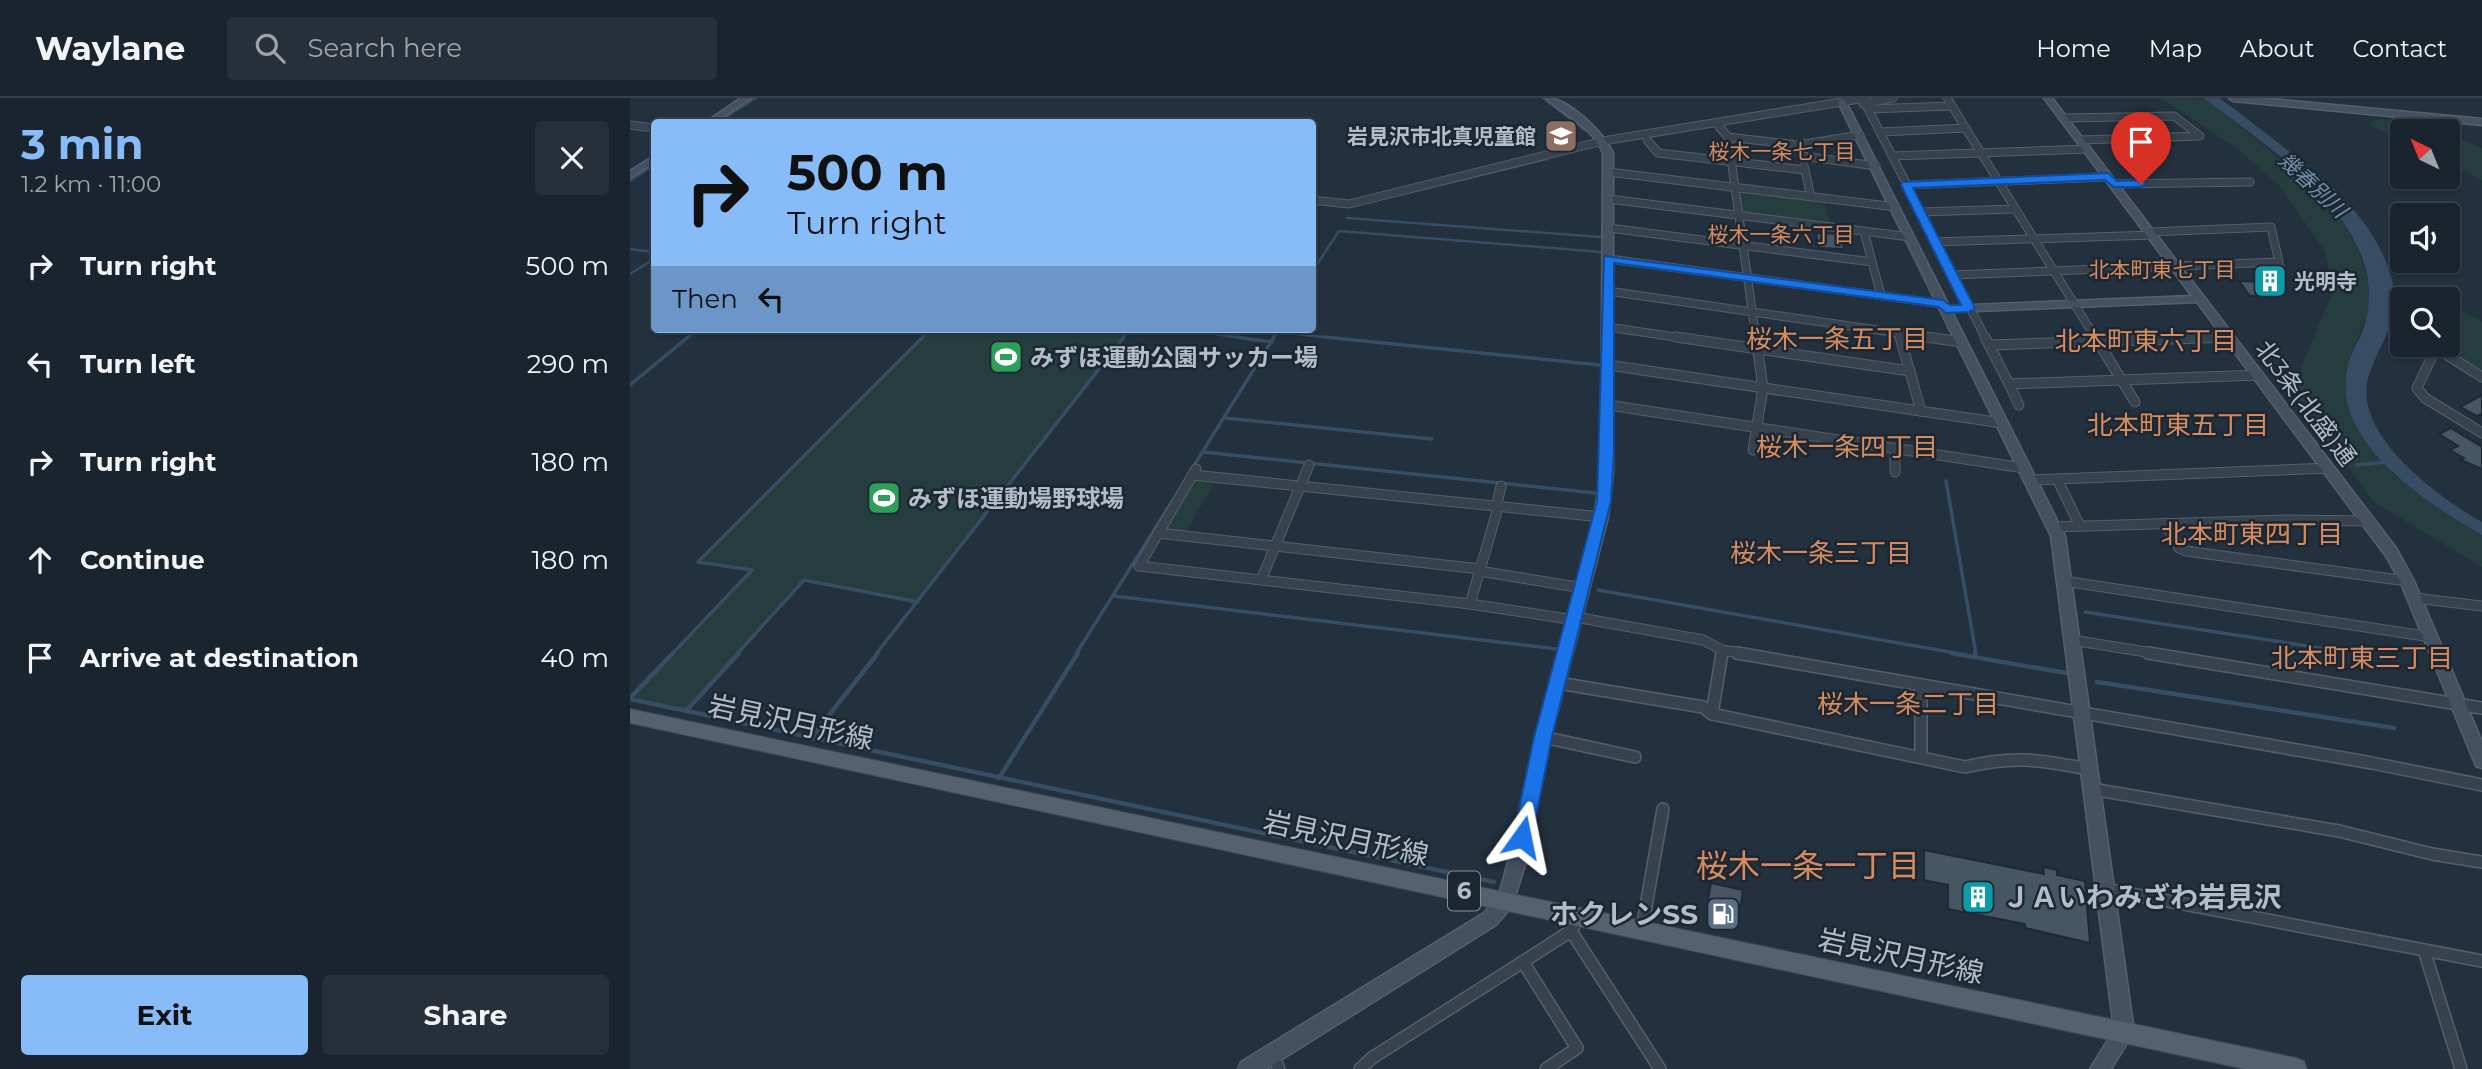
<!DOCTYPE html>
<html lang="en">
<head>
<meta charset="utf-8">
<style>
	:root { --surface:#1a242e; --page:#27303a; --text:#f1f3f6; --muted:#9fa4aa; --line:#38414a; --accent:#88bcf9 }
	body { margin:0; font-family:Montserrat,"Noto Sans JP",sans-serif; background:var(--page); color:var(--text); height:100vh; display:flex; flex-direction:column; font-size:26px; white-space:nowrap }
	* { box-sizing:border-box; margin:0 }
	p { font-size:23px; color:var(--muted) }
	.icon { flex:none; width:38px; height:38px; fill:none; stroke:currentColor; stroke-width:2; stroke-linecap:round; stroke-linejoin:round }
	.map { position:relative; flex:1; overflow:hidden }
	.drawer { display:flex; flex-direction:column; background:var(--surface); width:630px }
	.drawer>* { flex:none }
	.banner { position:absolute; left:21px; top:21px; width:665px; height:214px; border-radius:7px; box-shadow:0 2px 5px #0004,0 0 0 2px var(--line); background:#88bcf9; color:#111; overflow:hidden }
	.needle { width:46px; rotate:317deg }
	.tools { position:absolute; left:1760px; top:21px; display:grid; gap:14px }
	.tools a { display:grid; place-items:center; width:70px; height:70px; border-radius:7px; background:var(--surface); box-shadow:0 2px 5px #0004,0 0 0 2px var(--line); font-size:35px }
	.pin { position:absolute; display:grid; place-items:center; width:60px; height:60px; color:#fff; margin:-72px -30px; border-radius:50% 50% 50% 0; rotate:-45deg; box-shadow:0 0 7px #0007 }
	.pin .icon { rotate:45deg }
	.me { position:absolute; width:77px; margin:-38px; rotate:12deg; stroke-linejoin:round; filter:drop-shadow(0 0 5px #0008) }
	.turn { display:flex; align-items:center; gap:24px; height:147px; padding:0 21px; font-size:32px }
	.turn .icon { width:91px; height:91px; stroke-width:2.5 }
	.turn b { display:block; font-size:49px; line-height:60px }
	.then { display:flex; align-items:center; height:66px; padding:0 21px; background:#0003; gap:14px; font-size:26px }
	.round { display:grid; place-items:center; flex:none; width:74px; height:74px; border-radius:7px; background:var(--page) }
	.summary { display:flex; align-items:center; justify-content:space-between; height:119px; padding:0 21px }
	h1 { font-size:42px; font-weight:700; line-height:52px; color:var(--accent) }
	.action { display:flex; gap:14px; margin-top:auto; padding:14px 21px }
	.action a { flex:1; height:80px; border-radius:7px; background:var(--accent); color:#111; font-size:28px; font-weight:700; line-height:80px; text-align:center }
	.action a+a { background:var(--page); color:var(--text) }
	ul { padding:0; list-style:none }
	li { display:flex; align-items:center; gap:21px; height:98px; padding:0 21px }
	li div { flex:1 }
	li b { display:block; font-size:26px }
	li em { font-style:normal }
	header { display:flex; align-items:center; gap:42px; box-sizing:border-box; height:98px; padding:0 35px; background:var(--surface); border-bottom:2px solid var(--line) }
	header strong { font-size:33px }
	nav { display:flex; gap:38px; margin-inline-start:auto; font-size:24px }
	.search { width:490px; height:63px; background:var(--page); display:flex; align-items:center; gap:18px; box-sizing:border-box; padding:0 24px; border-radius:7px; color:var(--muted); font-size:26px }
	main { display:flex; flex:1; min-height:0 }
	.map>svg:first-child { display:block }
	.green { fill:#253d3e }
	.water { fill:#374d64 }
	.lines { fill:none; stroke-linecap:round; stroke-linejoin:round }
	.stream-far2 { stroke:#374d64; stroke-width:2.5 }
	.stream-far1 { stroke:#374d64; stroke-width:3.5 }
	.stream { stroke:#374d64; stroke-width:4.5 }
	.building { fill:#475664; stroke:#1e2934; stroke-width:2 }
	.street-far2-casing { stroke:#55606b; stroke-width:9 }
	.street-far1-casing { stroke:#55606b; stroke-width:11 }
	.street-casing { stroke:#55606b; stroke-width:14 }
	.secondary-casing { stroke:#55606b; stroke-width:3 }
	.primary-casing { stroke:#404b56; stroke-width:2 }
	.street-far2 { stroke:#37424e; stroke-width:7 }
	.street-far1 { stroke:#37424e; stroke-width:9 }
	.street { stroke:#37424e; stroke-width:11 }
	.secondary { fill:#455161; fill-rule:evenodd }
	.primary { fill:#55616e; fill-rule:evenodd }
	.route { fill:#1a73e8; stroke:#114b97; stroke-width:2 }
	.labels { text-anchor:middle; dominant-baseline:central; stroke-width:5; stroke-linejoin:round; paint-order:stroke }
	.far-poi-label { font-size:21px; font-weight:bold; fill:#b3bdc9; stroke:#1c2732; text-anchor:end }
	.far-neighbourhood-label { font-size:21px; fill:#d68b61; stroke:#1c2732 }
	.far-water-label { font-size:21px; font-style:italic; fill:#7390ac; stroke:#1c2732 }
	.shield { fill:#1c2732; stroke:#86909c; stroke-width:2 }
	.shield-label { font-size:23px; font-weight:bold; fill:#b3bdc9 }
	.poi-label { font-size:24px; font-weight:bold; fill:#b3bdc9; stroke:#1c2732; text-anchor:start }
	.street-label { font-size:24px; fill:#b3bdc9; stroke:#1c2732 }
	.neighbourhood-label { font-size:26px; fill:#d68b61; stroke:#1c2732 }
	.near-street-label { font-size:28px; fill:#b3bdc9; stroke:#1c2732 }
	.near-poi-label { font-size:28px; font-weight:bold; fill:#b3bdc9; stroke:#1c2732; text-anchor:start }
	.near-neighbourhood-label { font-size:32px; fill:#d68b61; stroke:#1c2732 }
</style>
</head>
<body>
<header>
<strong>Waylane</strong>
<div class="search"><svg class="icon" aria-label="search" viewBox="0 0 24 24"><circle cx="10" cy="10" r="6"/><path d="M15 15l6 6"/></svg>Search here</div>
<nav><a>Home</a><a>Map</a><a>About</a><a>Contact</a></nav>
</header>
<main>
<section class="drawer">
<div class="summary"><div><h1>3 min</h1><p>1.2 km · 11:00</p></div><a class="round"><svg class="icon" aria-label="close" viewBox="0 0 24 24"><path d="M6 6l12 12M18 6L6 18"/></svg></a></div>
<ul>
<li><svg class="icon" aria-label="right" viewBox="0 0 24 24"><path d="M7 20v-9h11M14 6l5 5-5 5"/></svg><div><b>Turn right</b></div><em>500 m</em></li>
<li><svg class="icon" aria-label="left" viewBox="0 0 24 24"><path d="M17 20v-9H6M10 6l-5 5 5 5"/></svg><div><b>Turn left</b></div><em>290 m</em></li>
<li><svg class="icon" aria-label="right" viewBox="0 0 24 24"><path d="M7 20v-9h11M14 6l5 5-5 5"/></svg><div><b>Turn right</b></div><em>180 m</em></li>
<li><svg class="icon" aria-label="ahead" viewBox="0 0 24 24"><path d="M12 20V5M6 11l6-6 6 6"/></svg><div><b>Continue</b></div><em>180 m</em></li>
<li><svg class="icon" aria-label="arrive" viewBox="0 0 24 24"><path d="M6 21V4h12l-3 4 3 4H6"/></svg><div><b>Arrive at destination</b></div><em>40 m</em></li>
</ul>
<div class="action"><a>Exit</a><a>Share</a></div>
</section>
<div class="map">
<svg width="1852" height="971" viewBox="0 0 1852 971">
	<rect width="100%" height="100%" fill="#23303d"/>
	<g class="green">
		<path d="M 1530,0 L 1576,1 L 1679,85 L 1711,120 L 1727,147 L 1740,189 L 1739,213 L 1719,261 L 1763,376 L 1820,418 L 1852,437 L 1852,469 L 1744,404 L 1665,299 L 1672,267 L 1704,191 L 1694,152 L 1649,87 L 1605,49 Z"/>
		<path d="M 1751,21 L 1795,27 L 1813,33 L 1773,33 L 1773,42 L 1740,28 L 1742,23 Z"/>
		<path d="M 1818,36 L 1852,50 L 1852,82 L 1818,65 Z"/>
		<path d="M 1104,90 L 1193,100 L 1201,129 L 1108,117 Z"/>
		<path d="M 1818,204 L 1852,224 L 1852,275 L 1812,250 L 1812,247 L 1818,247 Z"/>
		<path d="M 302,231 L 499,231 L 287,502 L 173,483 L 56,611 L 2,600 L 122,473 L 70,463 Z"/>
		<path d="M 567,379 L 586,382 L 556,434 L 536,432 L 534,429 L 562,382 Z"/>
	</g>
	<path class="water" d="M 1574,0 L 1589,0 C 1612,16 1634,34 1656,51 C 1703,88 1749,126 1763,186 C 1771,221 1749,247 1739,277 C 1720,336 1810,400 1852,424 L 1852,437 C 1797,405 1695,341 1719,264 C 1721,255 1726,247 1730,239 C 1741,214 1742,187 1733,162 C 1708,92 1630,44 1574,0 Z"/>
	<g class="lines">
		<g class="stream-far2">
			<path d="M 913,0 L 956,33"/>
			<path d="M 88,24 L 126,0"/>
			<path d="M 0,83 L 24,67"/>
			<path d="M 719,109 L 917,61"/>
			<path d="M 717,120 L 970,139"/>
			<path d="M 0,151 L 24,154"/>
			<path d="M 682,174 L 709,133 L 971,154"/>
			<path d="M 0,176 L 24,161"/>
			<path d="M 551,231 L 618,241"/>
			<path d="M 647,234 L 712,241"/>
			<path d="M 56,241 L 68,231"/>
			<path d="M 291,241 L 301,231"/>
			<path d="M 492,241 L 500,231"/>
			<path d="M 643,241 L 649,231"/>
		</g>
		<g class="stream-far1">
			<path d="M 606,239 L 642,244"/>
			<path d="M 695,239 L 969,267"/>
			<path d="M 0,287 L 58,239"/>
			<path d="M 595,320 L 802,341"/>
			<path d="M 573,354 L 965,395"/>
			<path d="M 1727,367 L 1756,364"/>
			<path d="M 563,369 L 644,239"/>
			<path d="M 1316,383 L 1346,556"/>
			<path d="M 968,492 L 1331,556"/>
			<path d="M 484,498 L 927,551"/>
			<path d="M 1455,514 L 1710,553"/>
			<path d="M 42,556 L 122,472 L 68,464 L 293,239"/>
			<path d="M 107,556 L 174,482 L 288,504"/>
			<path d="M 246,556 L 494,239"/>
			<path d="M 446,556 L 543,402"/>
		</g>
		<g class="stream">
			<path d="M 1321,555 L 1436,575"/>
			<path d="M 1345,555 L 1346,559"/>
			<path d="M 1467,584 L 1764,630"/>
			<path d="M 0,600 L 43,555"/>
			<path d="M 0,601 L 864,784"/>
			<path d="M 56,613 L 109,555"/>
			<path d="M 181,640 L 248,555"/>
			<path d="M 369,680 L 448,555"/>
		</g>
	</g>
	<g class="building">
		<path d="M 1186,135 L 1211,136 L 1214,151 L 1189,150 Z"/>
		<path d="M 1657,161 L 1653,182 L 1644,183 L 1653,196 L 1620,198 L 1609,183 L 1632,184 L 1622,171 L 1650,170 Z"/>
		<path d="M 1852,297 L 1852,316 L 1847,318 L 1830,309 Z"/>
		<path d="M 1821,330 L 1852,349 L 1852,371 L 1831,362 L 1834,360 L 1820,352 L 1828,348 L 1809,336 Z"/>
		<path d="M 1294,752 L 1414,776 L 1413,769 L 1427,772 L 1427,777 L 1455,783 L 1460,845 L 1395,830 L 1395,826 L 1318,811 L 1318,787 L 1294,782 Z"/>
		<path d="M 1081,785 L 1113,792 L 1111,807 L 1101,804 L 1097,829 L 1085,826 L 1088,803 L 1078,801 Z"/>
	</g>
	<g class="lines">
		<defs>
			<g id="street-far2">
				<path d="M 1317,0 L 1466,241"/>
				<path d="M 1235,5 L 1356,241"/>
				<path d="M 1233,6 L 1263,0"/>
				<path d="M 1239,11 L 1322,8"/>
				<path d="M 1434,20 L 1544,18 L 1570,38 L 1450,42"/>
				<path d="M 1086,25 L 1098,39 L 1126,241"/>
				<path d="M 0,27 L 24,30"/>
				<path d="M 1251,34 L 1336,30"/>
				<path d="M 1098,39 L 1168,47 L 1230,37"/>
				<path d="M 1017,42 L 1028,55 L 1175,72"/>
				<path d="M 1172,58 L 1246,68"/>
				<path d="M 1262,58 L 1457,51"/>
				<path d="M 1174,68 L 1181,99"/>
				<path d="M 979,74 L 1266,109"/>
				<path d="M 1484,86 L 1620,84"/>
				<path d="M 1276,87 L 1478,79"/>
				<path d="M 979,101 L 1280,139"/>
				<path d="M 682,102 L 719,106 L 973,43 L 1236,0"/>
				<path d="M 1290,114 L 1385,111"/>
				<path d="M 979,130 L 1242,164 L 1251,197"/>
				<path d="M 1234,133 L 1242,164"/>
				<path d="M 1305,144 L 1523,137"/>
				<path d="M 979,161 L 1313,206"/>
				<path d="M 1322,177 L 1649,164 L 1641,129 L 1520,134"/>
				<path d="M 978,193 L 1309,241"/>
				<path d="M 978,229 L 1058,241"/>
				<path d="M 1269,235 L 1271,241"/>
				<path d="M 1551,241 L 1600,239"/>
			</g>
			<g id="street-far1">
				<path d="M 1046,239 L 1280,273"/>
				<path d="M 1270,239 L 1291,313"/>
				<path d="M 1296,239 L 1332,244"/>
				<path d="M 1355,239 L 1379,286 L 1629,277"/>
				<path d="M 1465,239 L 1505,304"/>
				<path d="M 1359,247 L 1600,239"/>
				<path d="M 978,267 L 1372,325"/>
				<path d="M 1852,279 L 1806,250 L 1787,290 L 1795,300 L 1852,335"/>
				<path d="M 1379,286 L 1389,307"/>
				<path d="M 978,307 L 1394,370"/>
				<path d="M 1123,352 L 1133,290 L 1126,239"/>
				<path d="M 1265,352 L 1265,374"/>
				<path d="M 566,371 L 509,468 L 840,506 L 945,522"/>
				<path d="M 563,377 L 971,419"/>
				<path d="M 1427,381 L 1449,426"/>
				<path d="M 1400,382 L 1699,370"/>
				<path d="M 866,410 L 871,388"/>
				<path d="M 1535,425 L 1549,450 L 1556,453 L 1777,483"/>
				<path d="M 1424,429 L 1656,422 L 1740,423"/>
				<path d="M 528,435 L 850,471"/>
				<path d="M 849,473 L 953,490"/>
				<path d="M 631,482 L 679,367"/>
				<path d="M 1434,483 L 1801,539"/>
				<path d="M 1785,500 L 1852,508"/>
				<path d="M 840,506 L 868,410"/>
				<path d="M 945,519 L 1073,542 L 1092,552 L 1091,556"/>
				<path d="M 1442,542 L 1528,556"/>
				<path d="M 1092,552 L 1117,556"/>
			</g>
			<g id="street">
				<path d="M 1107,555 L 1742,665 L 1852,687"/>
				<path d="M 1518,555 L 1852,610"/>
				<path d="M 928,585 L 1073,609 L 1082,616 L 1335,669 C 1385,657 1410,662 1459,671"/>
				<path d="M 1291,587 L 1291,658"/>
				<path d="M 1082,616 L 1092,555"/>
				<path d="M 913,639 L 1005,659"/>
				<path d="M 1462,691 L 1709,733 L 1802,756 L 1852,764"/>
				<path d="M 1475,791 L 1852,863"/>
				<path d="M 1012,831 L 1033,711"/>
				<path d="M 941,833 L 1030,971"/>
				<path d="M 1794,852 L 1831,971"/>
				<path d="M 893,864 L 947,950 L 916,971"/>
				<path d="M 643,956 L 649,971"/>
				<path d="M 730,971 L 742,960 L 941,833 L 950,818"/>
			</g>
			<g id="secondary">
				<path d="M 111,0 L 121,0 L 85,24 L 76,24 Z"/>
				<path d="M 916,0 C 939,0 973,34 983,55 L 983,375 L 978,419 L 921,639 L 896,764 L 882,808 L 866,827 L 636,971 L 608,971 L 611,964 L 854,815 L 869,797 L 878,764 L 905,639 L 964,419 L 971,375 L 973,55 C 962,28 936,19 916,0 Z"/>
				<path d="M 1414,0 L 1422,0 L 1766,450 L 1784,483 L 1852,644 L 1852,670 L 1846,668 L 1844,663 L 1770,483 L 1756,458 L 1567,204 L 1322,214 L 1435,438 L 1504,934 L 1481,971 L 1460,971 L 1484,932 L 1421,438 L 1208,4 L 1212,1 L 1216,4 L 1319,208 L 1562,198 Z"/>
				<path d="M 1599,0 L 1630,0 L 1852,21 L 1852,27 L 1603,3 Z"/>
				<path d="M 24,58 L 24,65 L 0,80 L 0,73 Z"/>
			</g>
			<path id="primary" d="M 0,611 L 1666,960 L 1674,963 L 1677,971 L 1615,971 L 0,625 Z"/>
		</defs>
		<use href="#street-far2" class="street-far2-casing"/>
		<use href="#street-far1" class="street-far1-casing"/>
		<use href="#street" class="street-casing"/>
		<use href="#secondary" class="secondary-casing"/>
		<use href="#primary" class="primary-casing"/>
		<use href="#street-far2" class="street-far2"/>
		<use href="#street-far1" class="street-far1"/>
		<use href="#street" class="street"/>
		<use href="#secondary" class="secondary"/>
		<use href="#primary" class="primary"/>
	</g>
	<path class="route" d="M 1478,75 L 1487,83 L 1511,82 L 1517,86 L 1511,89 L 1484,89 L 1475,82 L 1283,90 L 1345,210 L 1339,214 L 1316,215 L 1309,209 L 984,165 L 984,352 L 981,403 L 922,639 L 902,739 L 899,746 L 892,748 L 885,746 L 883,739 L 904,639 L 967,403 L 974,158 L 1313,202 L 1320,207 L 1331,207 L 1271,87 L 1272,84 Z"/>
	<defs>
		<symbol id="school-square" viewBox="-11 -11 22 22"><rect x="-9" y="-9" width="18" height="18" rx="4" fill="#8d6e63" stroke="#1c2732"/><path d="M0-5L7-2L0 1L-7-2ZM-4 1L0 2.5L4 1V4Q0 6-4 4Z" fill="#fff"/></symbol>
		<symbol id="building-square" viewBox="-11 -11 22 22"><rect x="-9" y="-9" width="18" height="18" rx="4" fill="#0f9aa8" stroke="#1c2732"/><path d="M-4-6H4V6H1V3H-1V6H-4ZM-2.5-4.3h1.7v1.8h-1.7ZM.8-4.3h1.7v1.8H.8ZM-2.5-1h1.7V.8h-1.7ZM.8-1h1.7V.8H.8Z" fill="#fff"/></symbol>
		<symbol id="stadium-square" viewBox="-11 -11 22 22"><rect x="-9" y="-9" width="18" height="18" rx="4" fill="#2e9e5b" stroke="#1c2732"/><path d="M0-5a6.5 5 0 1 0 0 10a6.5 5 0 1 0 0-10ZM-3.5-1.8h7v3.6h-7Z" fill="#fff"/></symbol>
		<symbol id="fuel-square" viewBox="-11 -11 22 22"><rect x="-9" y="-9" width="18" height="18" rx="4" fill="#5c6f8a" stroke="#1c2732"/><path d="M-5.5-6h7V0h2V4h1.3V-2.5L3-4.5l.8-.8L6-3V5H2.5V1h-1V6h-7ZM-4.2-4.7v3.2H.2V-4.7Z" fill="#fff"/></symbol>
	</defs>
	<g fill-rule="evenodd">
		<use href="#school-square" x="912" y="19" width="38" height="38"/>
		<use href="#building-square" x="1621" y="164" width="38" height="38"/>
		<use href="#stadium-square" x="357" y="240" width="38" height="38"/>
		<use href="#stadium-square" x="235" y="381" width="38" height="38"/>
		<use href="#building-square" x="1329" y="780" width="38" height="38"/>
		<use href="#fuel-square" x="1074" y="797" width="38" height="38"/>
	</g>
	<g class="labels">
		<g class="far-poi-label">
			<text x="906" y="38">岩見沢市北真児童館</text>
			<text x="1664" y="183" text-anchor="start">光明寺</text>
		</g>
		<g class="far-neighbourhood-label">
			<text x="1152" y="53">桜木一条七丁目</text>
			<text x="1151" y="136">桜木一条六丁目</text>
			<text x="1532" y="171">北本町東七丁目</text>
		</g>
		<g class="far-water-label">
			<text transform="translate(1683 87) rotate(43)">幾春別川</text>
		</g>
		<rect class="shield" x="818" y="773.5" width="32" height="39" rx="5"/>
		<g class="shield-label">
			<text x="834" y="793">6</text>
		</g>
		<g class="poi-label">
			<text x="400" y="259">みずほ運動公園サッカー場</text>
			<text x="278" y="400">みずほ運動場野球場</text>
		</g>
		<g class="street-label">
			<text transform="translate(1676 305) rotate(53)">北3条(北盛)通</text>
		</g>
		<g class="neighbourhood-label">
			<text x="1207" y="241">桜木一条五丁目</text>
			<text x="1516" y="243">北本町東六丁目</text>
			<text x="1548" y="327">北本町東五丁目</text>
			<text x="1217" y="349">桜木一条四丁目</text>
			<text x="1622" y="436">北本町東四丁目</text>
			<text x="1191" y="455">桜木一条三丁目</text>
			<text x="1732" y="560">北本町東三丁目</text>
			<text x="1278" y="606">桜木一条二丁目</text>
		</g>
		<g class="near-street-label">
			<text transform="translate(161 624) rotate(12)">岩見沢月形線</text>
			<text transform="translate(716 740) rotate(12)">岩見沢月形線</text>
			<text transform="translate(1271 858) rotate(12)">岩見沢月形線</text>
		</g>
		<g class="near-poi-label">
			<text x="1372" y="799">ＪＡいわみざわ岩見沢</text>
			<text x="1068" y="816" text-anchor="end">ホクレンSS</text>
		</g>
		<g class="near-neighbourhood-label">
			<text x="1178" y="767">桜木一条一丁目</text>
		</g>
	</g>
</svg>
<div class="tools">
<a><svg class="needle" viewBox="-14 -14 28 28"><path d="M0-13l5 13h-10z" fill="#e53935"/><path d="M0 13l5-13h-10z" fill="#9fa4aa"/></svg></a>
<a><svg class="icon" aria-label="sound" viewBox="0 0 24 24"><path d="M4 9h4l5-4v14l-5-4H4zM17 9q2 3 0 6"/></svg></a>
<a><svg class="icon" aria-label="search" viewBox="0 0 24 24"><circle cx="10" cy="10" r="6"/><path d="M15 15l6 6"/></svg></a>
</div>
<div class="pin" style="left:1511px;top:86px;background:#d93025"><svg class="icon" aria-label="arrive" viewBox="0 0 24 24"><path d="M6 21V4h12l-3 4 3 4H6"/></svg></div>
<svg class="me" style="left:892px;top:739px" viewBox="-20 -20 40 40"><path d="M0-17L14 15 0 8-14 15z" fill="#1a73e8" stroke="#fff" stroke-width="4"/></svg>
<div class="banner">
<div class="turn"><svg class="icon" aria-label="right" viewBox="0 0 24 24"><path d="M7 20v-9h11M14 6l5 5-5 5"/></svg><div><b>500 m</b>Turn right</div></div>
<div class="then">Then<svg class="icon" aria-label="left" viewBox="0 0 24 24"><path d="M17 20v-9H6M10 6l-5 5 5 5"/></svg></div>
</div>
</div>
</main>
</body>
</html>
